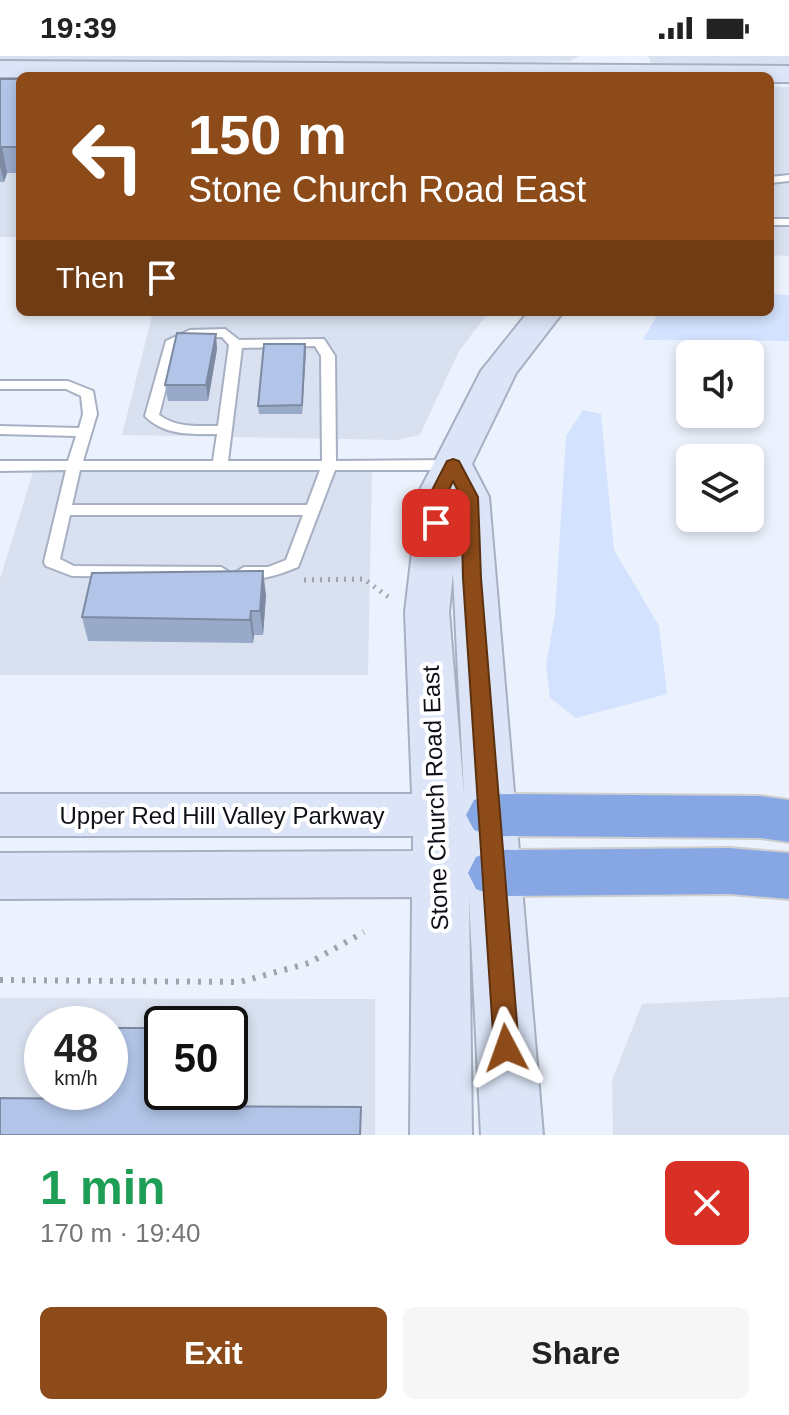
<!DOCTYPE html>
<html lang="en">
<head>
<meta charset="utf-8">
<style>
	:root { --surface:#fff; --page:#f6f6f6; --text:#222; --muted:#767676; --accent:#8d4b19 }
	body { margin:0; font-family:Arial,sans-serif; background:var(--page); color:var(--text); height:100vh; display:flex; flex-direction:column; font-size:30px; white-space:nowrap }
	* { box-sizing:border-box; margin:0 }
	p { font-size:26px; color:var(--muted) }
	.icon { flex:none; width:44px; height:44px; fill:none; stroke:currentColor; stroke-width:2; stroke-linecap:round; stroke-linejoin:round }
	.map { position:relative; height:1079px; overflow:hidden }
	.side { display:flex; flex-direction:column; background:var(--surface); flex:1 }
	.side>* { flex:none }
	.hud { position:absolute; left:16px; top:16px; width:758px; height:244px; border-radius:12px; box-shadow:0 4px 12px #0003; background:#8d4b19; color:#fff; overflow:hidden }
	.buttons { position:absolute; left:676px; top:284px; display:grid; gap:16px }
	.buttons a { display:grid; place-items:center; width:88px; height:88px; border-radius:12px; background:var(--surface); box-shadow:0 4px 12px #0003; font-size:40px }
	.speed { position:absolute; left:24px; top:950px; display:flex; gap:16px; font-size:40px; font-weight:700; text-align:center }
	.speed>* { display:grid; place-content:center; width:104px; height:104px; border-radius:50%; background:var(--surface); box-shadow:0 4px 12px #0003; line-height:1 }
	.speed small { font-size:20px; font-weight:400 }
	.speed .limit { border:4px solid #111; border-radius:12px; background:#fff; color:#111 }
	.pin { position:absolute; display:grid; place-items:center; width:68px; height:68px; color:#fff; margin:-34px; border-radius:16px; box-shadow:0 4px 12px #0006 }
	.me { position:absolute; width:88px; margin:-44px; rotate:356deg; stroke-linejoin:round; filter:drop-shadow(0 0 6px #0008) }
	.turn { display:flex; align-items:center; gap:28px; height:168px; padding:0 40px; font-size:36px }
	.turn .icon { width:104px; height:104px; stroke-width:2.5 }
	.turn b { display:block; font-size:56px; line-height:68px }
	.then { display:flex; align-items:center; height:76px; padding:0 40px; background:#0003; gap:16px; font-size:30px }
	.round { display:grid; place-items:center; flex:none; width:84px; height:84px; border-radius:12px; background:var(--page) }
	.headline { display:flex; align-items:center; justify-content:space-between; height:136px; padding:0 40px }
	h1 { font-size:48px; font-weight:600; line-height:60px; color:#1e9e55 }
	.button { display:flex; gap:16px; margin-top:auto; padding:16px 40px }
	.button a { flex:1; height:92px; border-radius:12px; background:var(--accent); color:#fff; font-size:32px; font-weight:600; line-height:92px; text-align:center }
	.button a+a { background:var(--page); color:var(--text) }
	.status { display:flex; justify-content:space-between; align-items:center; height:56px; padding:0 40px; background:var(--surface); direction:ltr }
	.status svg { height:22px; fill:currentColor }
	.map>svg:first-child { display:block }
	.built { fill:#d9e1f1; fill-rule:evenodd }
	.green { fill:#d3e2fe }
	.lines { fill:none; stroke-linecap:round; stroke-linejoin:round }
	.lane-casing { stroke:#a6b0c2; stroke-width:4 }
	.secondary-casing { stroke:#a6b0c2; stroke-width:4 }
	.highway-casing { stroke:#cfcfd0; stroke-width:4 }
	.path-far1 { stroke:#9ea3ac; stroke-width:5; stroke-dasharray:2 6; stroke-linecap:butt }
	.path { stroke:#9ea3ac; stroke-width:6; stroke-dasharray:3 8; stroke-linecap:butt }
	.lane { fill:#fff; fill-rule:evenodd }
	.secondary { fill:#dbe5f7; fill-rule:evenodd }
	.highway { fill:#87a7e4; fill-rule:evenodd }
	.wall { fill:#99a9c8 }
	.shaded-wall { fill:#7d8aa2 }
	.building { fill:#b2c5e8; stroke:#7d8aa2; stroke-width:2 }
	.route { fill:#8d4b19; stroke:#5c3110; stroke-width:2 }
	.labels { text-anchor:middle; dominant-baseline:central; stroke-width:8; stroke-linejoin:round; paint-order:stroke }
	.street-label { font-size:24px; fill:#0d1016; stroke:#fff }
</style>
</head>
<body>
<div class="status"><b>19:39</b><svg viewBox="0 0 49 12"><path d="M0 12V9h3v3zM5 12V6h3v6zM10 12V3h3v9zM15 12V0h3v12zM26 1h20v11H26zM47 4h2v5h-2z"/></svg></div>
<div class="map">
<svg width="789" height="1079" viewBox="0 0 789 1079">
	<rect width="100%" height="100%" fill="#ecf2fd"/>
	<g class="built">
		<path d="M 0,0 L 580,0 L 570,5 L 431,9 L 0,6 Z"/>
		<path d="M 648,0 L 789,0 L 789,8 L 651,8 Z"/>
		<rect x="0" y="25" width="20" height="156"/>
		<path d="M 770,30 L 789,31 L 789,200 L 770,199 Z"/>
		<path d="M 153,256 L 489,256 L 459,295 L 420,379 L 397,384 L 122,379 Z"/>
		<path d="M 372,415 L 368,619 L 0,619 L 0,523 L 33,416 Z"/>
		<path d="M 789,941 L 789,1079 L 613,1079 L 612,1024 L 642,948 Z"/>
		<path d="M 0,942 L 375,943 L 375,1079 L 0,1079 ZM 42,968 L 110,968 L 110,1036 L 42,1036 ZM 162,968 L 230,968 L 230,1036 L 162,1036 Z"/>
	</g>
	<g class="green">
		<path d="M 770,238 L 789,239 L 789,285 L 643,284 L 659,256 L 770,256 Z"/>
		<path d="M 583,354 L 601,358 L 614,494 L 659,570 L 667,638 L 576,662 L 550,642 L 546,609 L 555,559 L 566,380 Z"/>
	</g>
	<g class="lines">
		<defs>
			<g id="lane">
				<path d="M 789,119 L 789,125 L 770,127 L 770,121 Z"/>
				<rect x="770" y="163" width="19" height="6"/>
				<path d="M 225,273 L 239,284 L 324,283 L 335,300 L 336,405 L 451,404 L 458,409 L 451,414 L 335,414 L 298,511 C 280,518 252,530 236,516 L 244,511 L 268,511 L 286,504 L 303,459 L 70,459 L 60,503 L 74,510 L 221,511 L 229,516 L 221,521 L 72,520 L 46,510 L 44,506 L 66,414 L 0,415 L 0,405 L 68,405 L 76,380 L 0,378 L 0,370 L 79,372 L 83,358 L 81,340 L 66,333 L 0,333 L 0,325 L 68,325 L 93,335 L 97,358 L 83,405 L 213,405 L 217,378 C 192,378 164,380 145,360 L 166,285 L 190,274 ZM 222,281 L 229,289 L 218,370 C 198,370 177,372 159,359 L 177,290 L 193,282 ZM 315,290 L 321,300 L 322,405 L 228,405 L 242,292 ZM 80,414 L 320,414 L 307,449 L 72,449 Z"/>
			</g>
			<g id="secondary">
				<path d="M 0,5 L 789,10 L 789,26 L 770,26 L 770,20 L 0,21 Z"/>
				<path d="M 528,256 L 563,256 L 516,317 L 472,408 L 489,441 L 543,1079 L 481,1079 L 469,841 L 472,1079 L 410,1079 L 412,841 L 0,843 L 0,797 L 413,795 L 413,780 L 0,780 L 0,738 L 412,738 L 405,556 L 419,436 L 481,315 ZM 453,517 L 464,738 L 449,556 Z"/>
			</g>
			<g id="highway">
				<path d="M 492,738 L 760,740 L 789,744 L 789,786 L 760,782 L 492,780 L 474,774 L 466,759 L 474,744 Z"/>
				<path d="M 730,792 L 789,797 L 789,843 L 730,838 L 495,840 L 476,833 L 468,817 L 476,801 L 495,794 Z"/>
			</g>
		</defs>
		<use href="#lane" class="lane-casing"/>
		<use href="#secondary" class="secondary-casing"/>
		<use href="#highway" class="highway-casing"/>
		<path class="path-far1" d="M 304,524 L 364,523 L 391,543"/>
		<path class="path" d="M 0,924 L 240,926 L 309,907 L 364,876"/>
		<use href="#lane" class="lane"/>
		<use href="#secondary" class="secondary"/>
		<use href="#highway" class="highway"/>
	</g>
	<g class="wall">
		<path d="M 0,23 L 20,23 L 20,117 L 7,117 L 4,126 L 0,126 Z"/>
		<path d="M 305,288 L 302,358 L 259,358 L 258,350 Z"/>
		<path d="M 217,293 L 208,345 L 168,345 L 165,329 Z"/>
		<path d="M 266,539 L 263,579 L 254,579 L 253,587 L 88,585 L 82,561 Z"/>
	</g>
	<g class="shaded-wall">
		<path d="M 2,91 L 7,117 L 4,126 L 0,110 L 0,95 Z"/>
		<path d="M 216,278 L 217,293 L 208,345 L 206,329 Z"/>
		<path d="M 305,288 L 306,296 L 302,358 L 302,349 Z"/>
		<path d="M 263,515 L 266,539 L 263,579 L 260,555 Z"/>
		<path d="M 251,555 L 254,579 L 253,587 L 250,564 Z"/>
		<path d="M 190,1036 L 198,1036 L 194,1069 L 188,1050 Z"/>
	</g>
	<g class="building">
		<path d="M 0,23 L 20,23 L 20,91 L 2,91 L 0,95 Z"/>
		<path d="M 177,277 L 216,278 L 206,329 L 165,329 Z"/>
		<path d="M 264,288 L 305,288 L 302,349 L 258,350 Z"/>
		<path d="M 263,515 L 260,555 L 251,555 L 250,564 L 82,561 L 92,517 Z"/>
		<path d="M 110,972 L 162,972 L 162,1036 L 190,1036 L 188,1050 L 361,1051 L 360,1079 L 0,1079 L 0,1042 L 84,1043 L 85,1036 L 110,1036 Z"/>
	</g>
	<path class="route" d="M 453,403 L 459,405 L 478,441 L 481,522 L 519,992 L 515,1000 L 506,1004 L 498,1000 L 494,992 L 463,522 L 461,441 L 453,425 L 448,436 L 444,467 L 436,473 L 427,467 L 431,436 L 447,405 Z"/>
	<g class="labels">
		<g class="street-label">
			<text transform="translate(435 742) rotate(-92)">Stone Church Road East</text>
			<text x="222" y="759">Upper Red Hill Valley Parkway</text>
		</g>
	</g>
</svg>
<div class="buttons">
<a><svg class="icon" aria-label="sound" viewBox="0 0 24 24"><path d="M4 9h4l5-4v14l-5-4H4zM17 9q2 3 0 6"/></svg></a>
<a><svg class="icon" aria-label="layers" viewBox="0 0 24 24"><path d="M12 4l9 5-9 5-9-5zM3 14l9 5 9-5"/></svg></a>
</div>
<div class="speed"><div>48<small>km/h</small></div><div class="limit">50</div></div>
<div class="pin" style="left:436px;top:467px;background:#d93025"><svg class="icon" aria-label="arrive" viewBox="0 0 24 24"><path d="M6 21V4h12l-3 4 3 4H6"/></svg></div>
<svg class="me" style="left:506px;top:992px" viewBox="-20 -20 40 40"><path d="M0-17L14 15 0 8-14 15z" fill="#8d4b19" stroke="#fff" stroke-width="4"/></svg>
<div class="hud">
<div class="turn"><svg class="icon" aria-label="left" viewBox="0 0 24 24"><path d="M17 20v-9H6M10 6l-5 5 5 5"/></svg><div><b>150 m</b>Stone Church Road East</div></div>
<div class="then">Then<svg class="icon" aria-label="arrive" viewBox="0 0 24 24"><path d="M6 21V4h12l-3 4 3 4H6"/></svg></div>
</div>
</div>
<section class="side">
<div class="headline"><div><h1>1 min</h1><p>170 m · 19:40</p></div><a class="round" style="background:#d93025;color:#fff"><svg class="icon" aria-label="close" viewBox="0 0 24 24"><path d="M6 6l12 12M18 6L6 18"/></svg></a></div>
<div class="button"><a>Exit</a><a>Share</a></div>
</section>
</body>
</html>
